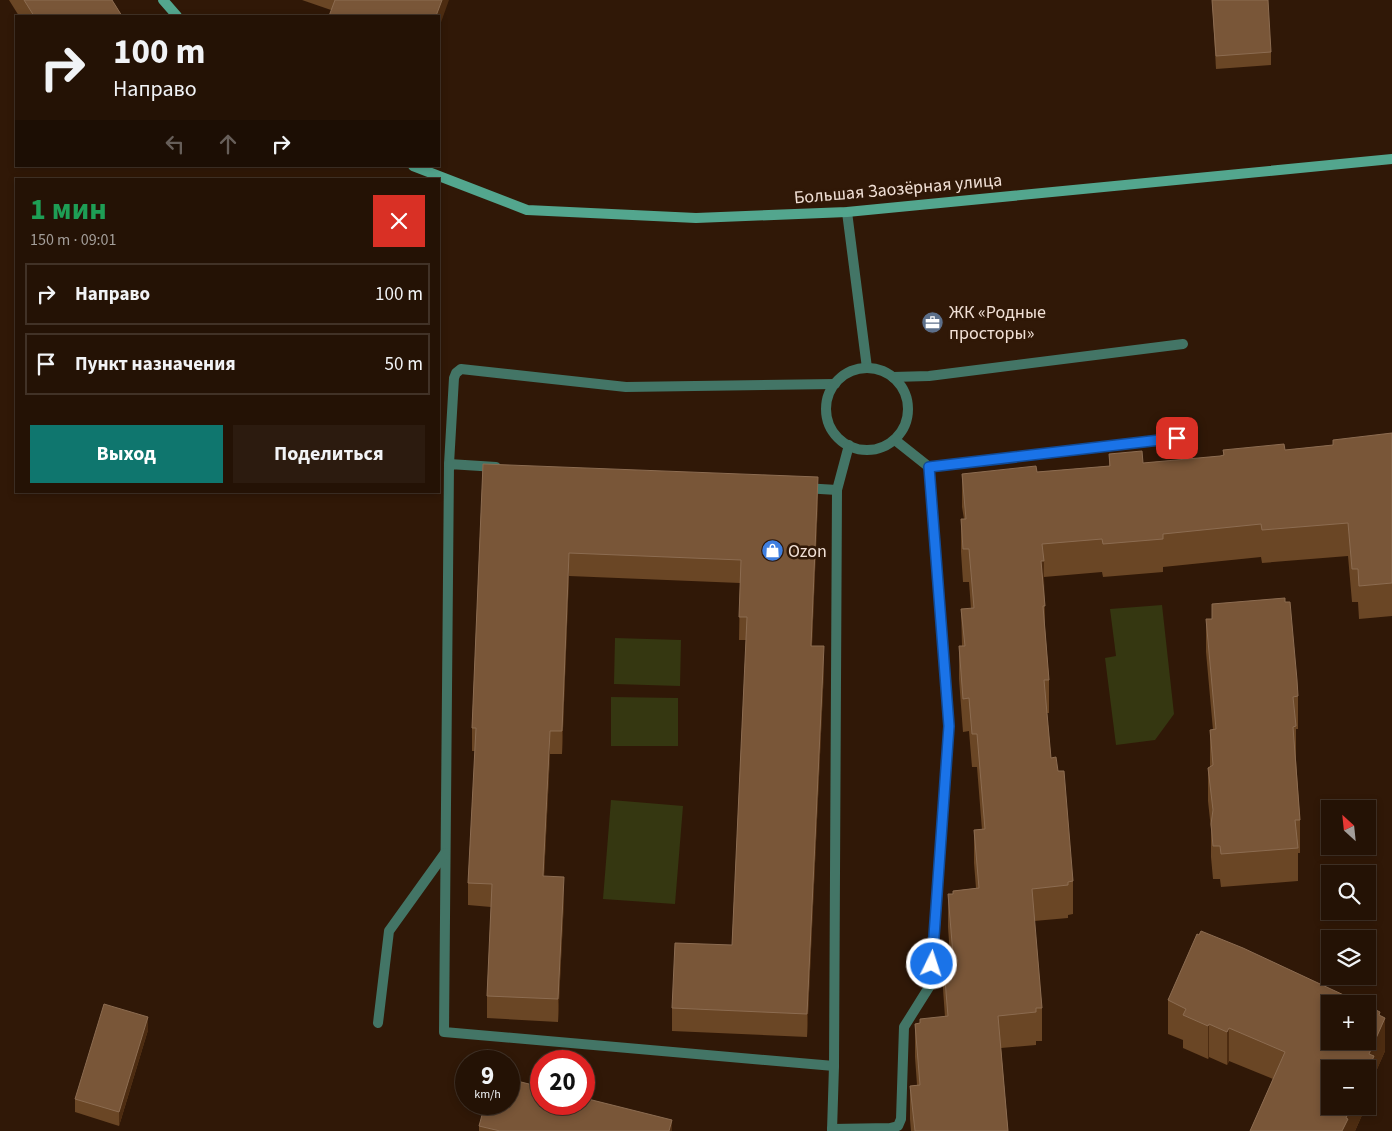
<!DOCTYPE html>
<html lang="ru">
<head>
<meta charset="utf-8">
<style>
	:root { --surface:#241205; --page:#2c1b0f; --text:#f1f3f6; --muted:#a39e9a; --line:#413227; --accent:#0f766e }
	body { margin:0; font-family:"Source Sans 3",sans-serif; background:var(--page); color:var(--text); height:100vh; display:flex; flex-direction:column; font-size:19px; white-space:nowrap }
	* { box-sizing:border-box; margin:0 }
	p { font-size:16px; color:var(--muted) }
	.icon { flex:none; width:28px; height:28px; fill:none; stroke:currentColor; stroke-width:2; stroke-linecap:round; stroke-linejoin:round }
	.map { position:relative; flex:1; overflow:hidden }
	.side { position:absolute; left:15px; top:178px; width:425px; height:315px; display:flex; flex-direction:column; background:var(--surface); border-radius:0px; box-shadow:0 2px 8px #0003,0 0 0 1px var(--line) }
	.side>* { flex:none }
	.banner { position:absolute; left:15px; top:15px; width:425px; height:152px; border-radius:0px; box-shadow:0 2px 8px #0003,0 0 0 1px var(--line); background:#241205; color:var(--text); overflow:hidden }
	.needle { width:32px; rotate:333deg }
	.controls { position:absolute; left:1321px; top:800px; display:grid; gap:10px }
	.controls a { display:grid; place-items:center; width:55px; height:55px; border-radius:0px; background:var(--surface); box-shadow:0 2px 8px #0003,0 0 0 1px var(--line); font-size:25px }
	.speed { position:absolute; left:455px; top:1050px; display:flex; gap:10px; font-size:25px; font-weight:700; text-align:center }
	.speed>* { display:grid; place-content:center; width:65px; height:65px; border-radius:50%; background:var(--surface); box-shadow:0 2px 8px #0003,0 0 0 1px var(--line); line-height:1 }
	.speed small { font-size:12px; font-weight:400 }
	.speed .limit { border:8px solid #d22; background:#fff; color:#111 }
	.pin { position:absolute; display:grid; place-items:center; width:42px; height:42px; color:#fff; margin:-21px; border-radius:10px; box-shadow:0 2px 8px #0006 }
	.me { position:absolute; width:55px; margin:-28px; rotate:4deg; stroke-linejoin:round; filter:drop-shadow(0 0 4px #0008) }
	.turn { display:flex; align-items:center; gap:18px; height:105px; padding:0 15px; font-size:22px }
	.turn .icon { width:65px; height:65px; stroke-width:2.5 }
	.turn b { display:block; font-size:35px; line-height:42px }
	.lanes { display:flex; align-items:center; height:48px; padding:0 15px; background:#0003; justify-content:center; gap:25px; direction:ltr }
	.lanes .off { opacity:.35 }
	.round { display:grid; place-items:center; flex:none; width:52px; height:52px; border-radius:0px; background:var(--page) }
	.head { display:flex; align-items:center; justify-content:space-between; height:85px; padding:0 15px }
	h1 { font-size:30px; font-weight:700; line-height:38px; color:#1e9e55 }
	.primary-button { display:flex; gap:10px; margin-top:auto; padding:10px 15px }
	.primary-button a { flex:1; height:58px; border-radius:0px; background:var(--accent); color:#fff; font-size:20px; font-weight:700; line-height:58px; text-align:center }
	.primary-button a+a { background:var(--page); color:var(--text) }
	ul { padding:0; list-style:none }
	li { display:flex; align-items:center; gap:15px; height:62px; margin:0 10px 8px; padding:0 5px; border:2px solid var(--line); border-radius:0px }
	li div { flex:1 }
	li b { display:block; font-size:19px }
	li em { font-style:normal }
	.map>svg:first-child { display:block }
	.green { fill:#353711 }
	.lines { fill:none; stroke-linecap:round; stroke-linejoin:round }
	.lane { stroke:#437566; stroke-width:10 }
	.street { stroke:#437566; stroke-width:10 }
	.secondary { stroke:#53a68e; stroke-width:10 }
	.wall { fill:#6a4625 }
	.shaded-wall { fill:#4d2c11 }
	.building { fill:#795638; stroke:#8c6c51 }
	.route-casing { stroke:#114b97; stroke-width:12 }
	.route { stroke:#1a73e8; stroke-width:9 }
	.labels { text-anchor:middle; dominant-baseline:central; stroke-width:5; stroke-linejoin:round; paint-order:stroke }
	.street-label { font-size:18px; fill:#f1e0d6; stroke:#301807 }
	.poi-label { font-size:18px; fill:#f1e0d6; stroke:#301807; text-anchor:start }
</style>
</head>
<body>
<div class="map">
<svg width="1392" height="1131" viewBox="0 0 1392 1131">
	<rect width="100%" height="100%" fill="#301807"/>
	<g class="green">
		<path d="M 1162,605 L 1174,714 L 1155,740 L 1116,745 L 1105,658 L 1116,656 L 1110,609 Z"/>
		<path d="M 615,638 L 681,640 L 680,686 L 614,684 Z"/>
		<path d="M 611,697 L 678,698 L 678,746 L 611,746 Z"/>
		<path d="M 611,800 L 683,806 L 675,904 L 603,899 Z"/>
	</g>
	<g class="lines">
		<g class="lane">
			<path d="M 893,377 L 929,376 L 1183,344"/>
			<path d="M 895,440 L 929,467 L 1177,438"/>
			<path d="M 449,464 L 454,378 L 456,373 L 461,369 L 626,387 L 835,384"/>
			<path d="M 496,467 L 449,464 L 444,1032 L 834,1066"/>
			<path d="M 804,488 L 837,490"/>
			<path d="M 378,1023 L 389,931 L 445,853"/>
			<path d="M 832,1129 L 890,1128 L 898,1126 L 901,1119 L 904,1027 L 931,984 L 949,726 L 929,467"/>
		</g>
		<g class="street">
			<path d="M 847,212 L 867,368"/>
			<circle cx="867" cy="409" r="41"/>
			<path d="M 832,1131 L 834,1066 L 837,490 L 849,445"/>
		</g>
		<g class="secondary">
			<path d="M 163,0 L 177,16"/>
			<path d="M 413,166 L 527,210 L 696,218 L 847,212 L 1392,159"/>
		</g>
	</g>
	<g class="wall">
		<path d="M 9,0 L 112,0 L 122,16 L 19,16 Z"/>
		<path d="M 302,0 L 449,0 L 331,10 Z"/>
		<path d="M 1212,0 L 1271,52 L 1271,65 L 1216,69 Z"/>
		<path d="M 1392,433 L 1392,616 L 1359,619 L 1358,602 L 1352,602 L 1348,556 L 1262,563 L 1261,557 L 1163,567 L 1163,572 L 1103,577 L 1102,572 L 1044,577 L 1045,627 L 1049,680 L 1049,713 L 1047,713 L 1051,758 L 1058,771 L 1073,881 L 1073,914 L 1068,915 L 1068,918 L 1034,921 L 1042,1008 L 1042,1041 L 1036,1041 L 1036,1045 L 1001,1048 L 1008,1131 L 911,1131 L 910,1119 L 910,1086 L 917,1085 L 915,1057 L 915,1024 L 945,1017 L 943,989 L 943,956 L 950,956 L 948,927 L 948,894 L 953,894 L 953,891 L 976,888 L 974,863 L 974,830 L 982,830 L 977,767 L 972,767 L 969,731 L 963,732 L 959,679 L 959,646 L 962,646 L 961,609 L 971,609 L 969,582 L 963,582 L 961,552 L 961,519 L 964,519 L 962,507 L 962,474 L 1037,472 L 1109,466 L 1109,454 L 1143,463 L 1220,456 L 1223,456 L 1223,450 L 1285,450 L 1333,445 Z"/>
		<path d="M 483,464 L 818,500 L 812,646 L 824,669 L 807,1037 L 672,1031 L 672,1008 L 732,945 L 746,640 L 739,640 L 740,583 L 569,576 L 562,754 L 550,754 L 544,877 L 564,900 L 558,1022 L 487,1018 L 487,996 L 491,907 L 468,905 L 468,883 L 475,751 L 472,751 L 472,728 Z"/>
		<path d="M 1212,604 L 1298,696 L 1298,729 L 1296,729 L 1296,759 L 1300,820 L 1300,853 L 1298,853 L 1298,881 L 1221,887 L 1220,879 L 1213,879 L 1211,857 L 1211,829 L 1208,801 L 1208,768 L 1210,767 L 1210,730 L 1213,730 L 1206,652 L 1206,619 L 1212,619 Z"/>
		<path d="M 1168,1000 L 1380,1016 L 1385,1051 L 1374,1076 L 1374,1089 L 1368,1103 L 1368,1069 L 1366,1106 L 1355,1131 L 1250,1131 L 1273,1079 L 1229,1061 L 1227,1065 L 1209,1057 L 1208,1059 L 1183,1048 L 1183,1040 L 1168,1034 Z"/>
		<path d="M 148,1030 L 119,1126 L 75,1112 L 75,1099 Z"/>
		<path d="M 479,1126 L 672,1131 L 479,1131 Z"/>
	</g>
	<g class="shaded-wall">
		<path d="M 442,0 L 449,0 L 439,28 L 439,16 L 436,16 Z"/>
		<path d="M 818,477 L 818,500 L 811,668 L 811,646 Z"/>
		<path d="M 569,553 L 569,576 L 562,754 L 562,731 Z"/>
		<path d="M 1041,561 L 1044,561 L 1044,594 Z"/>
		<path d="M 824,646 L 824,669 L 807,1037 L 807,1014 Z"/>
		<path d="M 550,731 L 550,754 L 543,899 L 543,876 Z"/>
		<path d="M 564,877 L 564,900 L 558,1022 L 558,999 Z"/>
		<path d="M 1380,1012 L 1380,1027 L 1385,1018 L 1385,1051 L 1374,1076 L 1374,1089 L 1368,1103 L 1368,1070 L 1369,1054 Z"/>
		<path d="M 148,1017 L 148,1030 L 119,1126 L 119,1112 Z"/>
		<path d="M 1209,1024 L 1209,1057 L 1208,1059 L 1208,1026 Z"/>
		<path d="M 1229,1028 L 1229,1061 L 1227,1065 L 1227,1032 Z"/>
		<path d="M 1351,1106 L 1366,1106 L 1355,1131 L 1342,1131 L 1346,1118 Z"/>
		<path d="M 672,1120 L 672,1131 L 669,1131 Z"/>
	</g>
	<g class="building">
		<path d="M 24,0 L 112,0 L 122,16 L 34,16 Z"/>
		<path d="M 335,0 L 442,0 L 436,16 L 329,16 Z"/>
		<path d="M 1212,0 L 1268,0 L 1271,52 L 1216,56 Z"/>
		<path d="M 1392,433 L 1392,583 L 1359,586 L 1358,569 L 1352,569 L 1348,523 L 1262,530 L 1261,524 L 1163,534 L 1163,539 L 1103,544 L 1102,539 L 1042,544 L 1044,561 L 1041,561 L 1045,606 L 1043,606 L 1049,680 L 1044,680 L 1051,758 L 1056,757 L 1058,771 L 1064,771 L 1073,881 L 1068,882 L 1068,885 L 1032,889 L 1042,1008 L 1036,1008 L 1036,1012 L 998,1016 L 1008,1131 L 915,1131 L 910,1086 L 920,1085 L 915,1024 L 920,1023 L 920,1019 L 948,1016 L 943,956 L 953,955 L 948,894 L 953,894 L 953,891 L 979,888 L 974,830 L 985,829 L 977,734 L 972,734 L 969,698 L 963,699 L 959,646 L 965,646 L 961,609 L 974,608 L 969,549 L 963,549 L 961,519 L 966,519 L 962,474 L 1036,466 L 1037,472 L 1110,466 L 1109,454 L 1142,451 L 1143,463 L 1220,456 L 1224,455 L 1223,450 L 1284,444 L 1285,450 L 1333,445 L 1333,440 Z"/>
		<path d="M 483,464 L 818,477 L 811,646 L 824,646 L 807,1014 L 672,1008 L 675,943 L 732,945 L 747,617 L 739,617 L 741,560 L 569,553 L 562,731 L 550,731 L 543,876 L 564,877 L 558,999 L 487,996 L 492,884 L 468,883 L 476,728 L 472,728 Z"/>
		<path d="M 1285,598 L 1285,602 L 1290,602 L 1297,680 L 1298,696 L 1293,697 L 1296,726 L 1293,727 L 1300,820 L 1295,820 L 1298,848 L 1221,854 L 1220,846 L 1213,846 L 1211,824 L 1213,810 L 1208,768 L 1213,765 L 1210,730 L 1216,729 L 1206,619 L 1212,619 L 1212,604 Z"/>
		<path d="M 1201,931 L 1243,948 L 1363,1004 L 1330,1004 L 1330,1041 L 1368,1041 L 1368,1006 L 1380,1012 L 1379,1015 L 1385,1018 L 1369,1054 L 1374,1056 L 1368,1070 L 1368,1069 L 1330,1069 L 1330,1106 L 1351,1106 L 1346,1118 L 1348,1119 L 1342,1131 L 1250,1131 L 1285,1052 L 1229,1028 L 1227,1032 L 1209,1024 L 1208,1026 L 1183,1015 L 1186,1009 L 1168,1000 L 1197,934 L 1199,935 Z"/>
		<path d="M 104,1004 L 148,1017 L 119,1112 L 75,1099 Z"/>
		<path d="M 509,1079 L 541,1087 L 541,1104 L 584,1104 L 584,1098 L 672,1120 L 669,1131 L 500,1131 L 479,1126 L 485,1104 L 509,1104 Z"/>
	</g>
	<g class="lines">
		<defs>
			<path id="route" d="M 932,964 L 949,726 L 929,467 L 1177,438"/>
		</defs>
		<use href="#route" class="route-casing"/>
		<use href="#route" class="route"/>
	</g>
	<defs>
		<symbol id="office-disc" viewBox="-11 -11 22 22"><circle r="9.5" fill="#5c6f8a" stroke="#301807"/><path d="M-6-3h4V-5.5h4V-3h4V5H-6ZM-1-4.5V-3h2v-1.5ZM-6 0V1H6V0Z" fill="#fff"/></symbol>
		<symbol id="shop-disc" viewBox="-11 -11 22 22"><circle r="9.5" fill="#3f7fe0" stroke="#301807"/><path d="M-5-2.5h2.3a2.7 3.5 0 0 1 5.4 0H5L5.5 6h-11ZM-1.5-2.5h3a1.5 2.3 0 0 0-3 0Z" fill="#fff"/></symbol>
	</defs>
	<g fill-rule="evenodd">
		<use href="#office-disc" x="920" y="310" width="25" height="25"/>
		<use href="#shop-disc" x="760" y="538" width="25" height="25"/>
	</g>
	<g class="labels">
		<g class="street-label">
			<text transform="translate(898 189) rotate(-5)">Большая Заозёрная улица</text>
		</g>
		<g class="poi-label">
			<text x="949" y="312">ЖК «Родные<tspan x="949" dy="21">просторы»</tspan></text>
			<text x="788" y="551">Ozon</text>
		</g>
	</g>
</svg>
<div class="controls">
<a><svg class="needle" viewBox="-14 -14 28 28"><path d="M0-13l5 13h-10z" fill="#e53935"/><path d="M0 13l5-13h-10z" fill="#a39e9a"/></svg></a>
<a><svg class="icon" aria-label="search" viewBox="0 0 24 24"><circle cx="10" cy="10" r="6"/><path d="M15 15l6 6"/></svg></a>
<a><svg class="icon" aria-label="layers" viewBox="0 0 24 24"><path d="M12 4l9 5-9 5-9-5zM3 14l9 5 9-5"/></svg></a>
<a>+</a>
<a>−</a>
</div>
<div class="speed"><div>9<small>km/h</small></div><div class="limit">20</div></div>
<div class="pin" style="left:1177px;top:438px;background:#d93025"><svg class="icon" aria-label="arrive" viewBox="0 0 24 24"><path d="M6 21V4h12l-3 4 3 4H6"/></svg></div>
<svg class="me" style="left:932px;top:964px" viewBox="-20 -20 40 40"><circle r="17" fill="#1a73e8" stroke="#fff" stroke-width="3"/><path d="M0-11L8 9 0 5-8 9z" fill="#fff"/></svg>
<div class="banner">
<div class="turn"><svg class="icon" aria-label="right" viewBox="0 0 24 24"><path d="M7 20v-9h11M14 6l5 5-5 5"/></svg><div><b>100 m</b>Направо</div></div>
<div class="lanes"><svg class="icon off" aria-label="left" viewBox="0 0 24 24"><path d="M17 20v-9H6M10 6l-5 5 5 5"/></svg><svg class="icon off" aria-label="ahead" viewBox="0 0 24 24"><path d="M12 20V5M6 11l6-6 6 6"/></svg><svg class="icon" aria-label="right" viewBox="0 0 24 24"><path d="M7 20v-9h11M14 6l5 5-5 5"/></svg></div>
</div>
<section class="side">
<div class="head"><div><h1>1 мин</h1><p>150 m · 09:01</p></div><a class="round" style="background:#d93025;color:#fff"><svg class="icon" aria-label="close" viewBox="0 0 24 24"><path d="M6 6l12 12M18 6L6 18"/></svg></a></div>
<ul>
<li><svg class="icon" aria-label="right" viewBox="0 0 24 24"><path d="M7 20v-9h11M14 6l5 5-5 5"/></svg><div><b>Направо</b></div><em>100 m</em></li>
<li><svg class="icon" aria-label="arrive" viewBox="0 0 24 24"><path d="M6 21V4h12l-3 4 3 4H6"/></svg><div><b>Пункт назначения</b></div><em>50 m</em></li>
</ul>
<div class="primary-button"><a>Выход</a><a>Поделиться</a></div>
</section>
</div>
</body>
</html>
